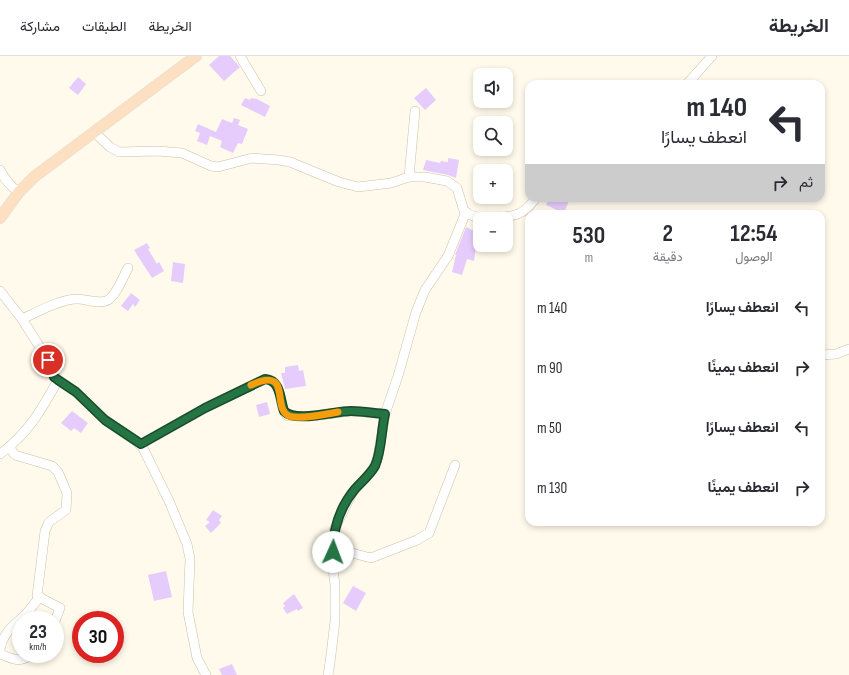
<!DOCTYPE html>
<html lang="ar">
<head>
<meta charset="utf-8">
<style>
	:root { --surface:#fff; --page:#f2f2f3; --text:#2b2b33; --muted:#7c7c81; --line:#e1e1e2 }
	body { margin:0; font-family:"Sofia Sans Condensed",Vazirmatn,sans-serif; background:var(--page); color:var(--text); direction:rtl; height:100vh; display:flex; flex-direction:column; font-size:15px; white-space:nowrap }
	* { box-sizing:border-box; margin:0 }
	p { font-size:13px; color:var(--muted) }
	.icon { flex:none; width:22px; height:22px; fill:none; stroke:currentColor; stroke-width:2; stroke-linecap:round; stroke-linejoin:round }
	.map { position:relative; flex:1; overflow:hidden; direction:ltr }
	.details { position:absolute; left:525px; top:154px; width:300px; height:316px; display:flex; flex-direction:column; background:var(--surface); border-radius:12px; box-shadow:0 2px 6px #0003; direction:rtl }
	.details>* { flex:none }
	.hud { position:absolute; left:525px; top:24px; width:300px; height:122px; border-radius:12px; box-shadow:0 2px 6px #0003; direction:rtl; background:#fff; color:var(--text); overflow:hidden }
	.tools { position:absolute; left:473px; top:12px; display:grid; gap:8px }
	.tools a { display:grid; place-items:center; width:40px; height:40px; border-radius:8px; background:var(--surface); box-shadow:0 2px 6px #0003; font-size:20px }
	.speed { position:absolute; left:12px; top:555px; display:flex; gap:8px; font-size:20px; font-weight:700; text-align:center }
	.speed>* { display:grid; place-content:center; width:52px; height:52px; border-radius:50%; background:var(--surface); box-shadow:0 2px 6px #0003; line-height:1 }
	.speed small { font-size:10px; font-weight:400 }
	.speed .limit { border:6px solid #d22; background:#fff; color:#111 }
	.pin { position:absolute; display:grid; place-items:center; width:34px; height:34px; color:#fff; margin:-17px; border:2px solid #fff; border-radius:50%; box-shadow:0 1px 4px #0007 }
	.me { position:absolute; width:44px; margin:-22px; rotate:2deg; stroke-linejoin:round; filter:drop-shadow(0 0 3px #0008) }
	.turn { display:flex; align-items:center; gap:14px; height:84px; padding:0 12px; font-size:18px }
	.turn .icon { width:52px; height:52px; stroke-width:2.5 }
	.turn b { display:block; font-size:28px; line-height:34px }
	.then { display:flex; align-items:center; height:38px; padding:0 12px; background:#0003; gap:8px; font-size:15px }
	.eta { display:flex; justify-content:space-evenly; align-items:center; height:68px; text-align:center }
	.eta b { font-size:24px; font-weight:700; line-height:28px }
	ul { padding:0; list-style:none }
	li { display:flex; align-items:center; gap:12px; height:60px; padding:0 12px }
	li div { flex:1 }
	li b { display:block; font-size:15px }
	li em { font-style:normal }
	header { display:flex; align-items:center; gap:24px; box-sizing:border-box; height:56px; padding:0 20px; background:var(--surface); border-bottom:1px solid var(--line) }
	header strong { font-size:19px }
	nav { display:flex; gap:22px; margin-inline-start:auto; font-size:14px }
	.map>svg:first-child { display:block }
	.building { fill:#e6ccfc }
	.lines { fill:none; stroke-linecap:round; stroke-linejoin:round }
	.minor-casing { stroke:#c9c1a9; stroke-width:10 }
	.major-casing { stroke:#dddddb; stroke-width:12 }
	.minor { stroke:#fff; stroke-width:9 }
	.major { stroke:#fce0c1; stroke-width:11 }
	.route-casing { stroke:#184b2c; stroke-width:10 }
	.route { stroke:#257444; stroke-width:7 }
	.slow { stroke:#f59e0b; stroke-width:7 }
</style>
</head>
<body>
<header>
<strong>الخريطة</strong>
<nav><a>الخريطة</a><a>الطبقات</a><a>مشاركة</a></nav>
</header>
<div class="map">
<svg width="849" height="619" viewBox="0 0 849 619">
	<rect width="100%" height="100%" fill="#fffaeb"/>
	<g class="building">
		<path d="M 219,0 L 230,0 L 240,11 L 224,25 L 209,9 Z"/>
		<path d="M 78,21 L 86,28 L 78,39 L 69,32 Z"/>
		<path d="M 426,32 L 436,44 L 425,54 L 414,42 Z"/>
		<path d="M 245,42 L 250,44 L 251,42 L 257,43 L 270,50 L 265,61 L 241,49 Z"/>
		<path d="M 234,62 L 240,64 L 238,69 L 248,73 L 242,88 L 238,87 L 233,97 L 220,91 L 222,85 L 210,80 L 207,89 L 197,85 L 200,77 L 195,75 L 198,68 L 216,76 L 222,63 L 232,67 Z"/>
		<path d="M 448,102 L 459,104 L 456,122 L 448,119 L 423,114 L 426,104 L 440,107 L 441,105 L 448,106 Z"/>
		<path d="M 549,142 L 570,142 L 564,157 L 546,149 Z"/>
		<path d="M 466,171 L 478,177 L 474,205 L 467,203 L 462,219 L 452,216 L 456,199 L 455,199 Z"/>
		<path d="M 147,187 L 150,192 L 148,193 L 157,208 L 159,206 L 164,215 L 152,222 L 134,194 Z"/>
		<path d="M 173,206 L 185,208 L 183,227 L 171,225 Z"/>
		<path d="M 131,237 L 140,244 L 135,251 L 133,248 L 128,255 L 121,250 Z"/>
		<path d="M 298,309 L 299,315 L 303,314 L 306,330 L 285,333 L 281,317 L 285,317 L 285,311 Z"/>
		<path d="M 267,346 L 270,358 L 259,361 L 256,349 Z"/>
		<path d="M 72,355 L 88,367 L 81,377 L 74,372 L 71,375 L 61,367 Z"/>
		<path d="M 213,454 L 222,460 L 219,464 L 221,467 L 211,477 L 205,470 L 210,466 L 206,464 Z"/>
		<path d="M 166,515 L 172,541 L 154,545 L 148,519 Z"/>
		<path d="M 353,530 L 366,537 L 356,555 L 343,547 Z"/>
		<path d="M 294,538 L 303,552 L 298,555 L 297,553 L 287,558 L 283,552 L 285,550 L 283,547 Z"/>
		<path d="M 232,608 L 237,619 L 222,619 L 219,613 Z"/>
	</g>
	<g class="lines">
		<defs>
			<g id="minor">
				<path d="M 240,0 L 261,35"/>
				<path d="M 687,28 L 712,0"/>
				<path d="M 94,76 L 110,91 L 119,96 L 158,95 L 182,97 L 211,110 L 218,111 L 252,102 L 279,104 L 290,106 L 339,126 L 358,131 L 391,127 L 409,121 L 425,121 L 447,125 L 457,132 L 464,155 C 474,165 507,163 520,157 C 527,154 531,148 536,142"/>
				<path d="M 0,114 C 5,123 10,131 19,136"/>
				<path d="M 409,121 L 415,55"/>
				<path d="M 0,235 L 22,263 L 48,304 L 56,322 L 76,336 L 105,364 L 136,385 L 143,392 L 169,445 L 187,488 L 190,503 L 188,556 L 197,602 L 206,619"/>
				<path d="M 22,263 C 37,256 61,243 77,243 C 87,243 100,249 108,244 C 117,238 123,221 128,212"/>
				<path d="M 821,299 L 836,298 L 849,293"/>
				<path d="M 141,388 L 205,352 L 265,323 C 286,324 276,351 288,360 L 312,360 L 351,355 L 385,358"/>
				<path d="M 9,391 L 15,399 L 52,410 L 58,416 L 67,437 L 66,454 L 49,466 L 45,475 L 37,540 L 60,552 L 55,565"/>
				<path d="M 0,398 C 27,379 42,353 58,324"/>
				<path d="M 333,492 L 371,502 L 417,484 L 429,477 L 455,409"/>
				<path d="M 0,594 C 2,579 12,570 23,561 C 29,556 34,547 40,541"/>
				<path d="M 0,598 C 14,603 19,608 32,598"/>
				<path d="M 328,619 L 330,607 L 335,565 L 335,529 L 332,505 L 334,474 L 352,437 L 369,418 L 375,409 L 378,401 L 385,358 L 398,320 L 416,256 L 425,234 L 448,200 L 466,156"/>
			</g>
			<path id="major" d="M 0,162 L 19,136 L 34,121 L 196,0"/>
		</defs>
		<use href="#minor" class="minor-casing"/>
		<use href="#major" class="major-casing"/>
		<use href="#minor" class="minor"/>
		<use href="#major" class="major"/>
	</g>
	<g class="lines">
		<defs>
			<path id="route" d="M 48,304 L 54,321 L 58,324 L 76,336 L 105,364 L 141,388 L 205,352 L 265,323 C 281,324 280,344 284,355 C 295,367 335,355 351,355 C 362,355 373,357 385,358 C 381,375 382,394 375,410 C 370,419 361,426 355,433 C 340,451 333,474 333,496"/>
		</defs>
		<use href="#route" class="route-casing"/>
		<use href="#route" class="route"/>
		<path class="slow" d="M 251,329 C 293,310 271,352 289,360 C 300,364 326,358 338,356"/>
	</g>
</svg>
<div class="tools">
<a><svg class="icon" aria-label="sound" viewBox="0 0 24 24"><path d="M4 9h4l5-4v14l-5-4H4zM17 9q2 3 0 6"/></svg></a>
<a><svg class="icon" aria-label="search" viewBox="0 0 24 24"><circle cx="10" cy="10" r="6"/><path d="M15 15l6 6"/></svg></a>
<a>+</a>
<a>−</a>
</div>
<div class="speed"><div>23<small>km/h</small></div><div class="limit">30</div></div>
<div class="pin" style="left:48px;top:304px;background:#d93025"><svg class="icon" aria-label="arrive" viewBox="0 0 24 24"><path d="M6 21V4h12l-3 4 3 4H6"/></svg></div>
<svg class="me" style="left:333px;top:496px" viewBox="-20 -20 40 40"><circle r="19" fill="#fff"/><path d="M0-13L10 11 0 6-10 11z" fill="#257444"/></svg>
<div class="hud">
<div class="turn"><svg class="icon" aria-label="left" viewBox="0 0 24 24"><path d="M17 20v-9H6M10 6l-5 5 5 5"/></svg><div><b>140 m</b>انعطف يسارًا</div></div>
<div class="then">ثم<svg class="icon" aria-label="right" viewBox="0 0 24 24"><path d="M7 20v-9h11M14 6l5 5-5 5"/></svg></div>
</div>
<section class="details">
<div class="eta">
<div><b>12:54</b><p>الوصول</p></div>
<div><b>2</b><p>دقيقة</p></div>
<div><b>530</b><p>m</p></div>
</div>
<ul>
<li><svg class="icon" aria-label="left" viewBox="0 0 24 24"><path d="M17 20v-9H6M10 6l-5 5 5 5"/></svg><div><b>انعطف يسارًا</b></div><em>140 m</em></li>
<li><svg class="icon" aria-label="right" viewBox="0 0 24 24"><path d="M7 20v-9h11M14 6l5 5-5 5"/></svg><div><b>انعطف يمينًا</b></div><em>90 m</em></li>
<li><svg class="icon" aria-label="left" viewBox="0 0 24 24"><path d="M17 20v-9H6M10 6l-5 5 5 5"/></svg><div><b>انعطف يسارًا</b></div><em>50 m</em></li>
<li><svg class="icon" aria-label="right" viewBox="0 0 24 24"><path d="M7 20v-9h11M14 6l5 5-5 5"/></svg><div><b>انعطف يمينًا</b></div><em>130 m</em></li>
</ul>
</section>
</div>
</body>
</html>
